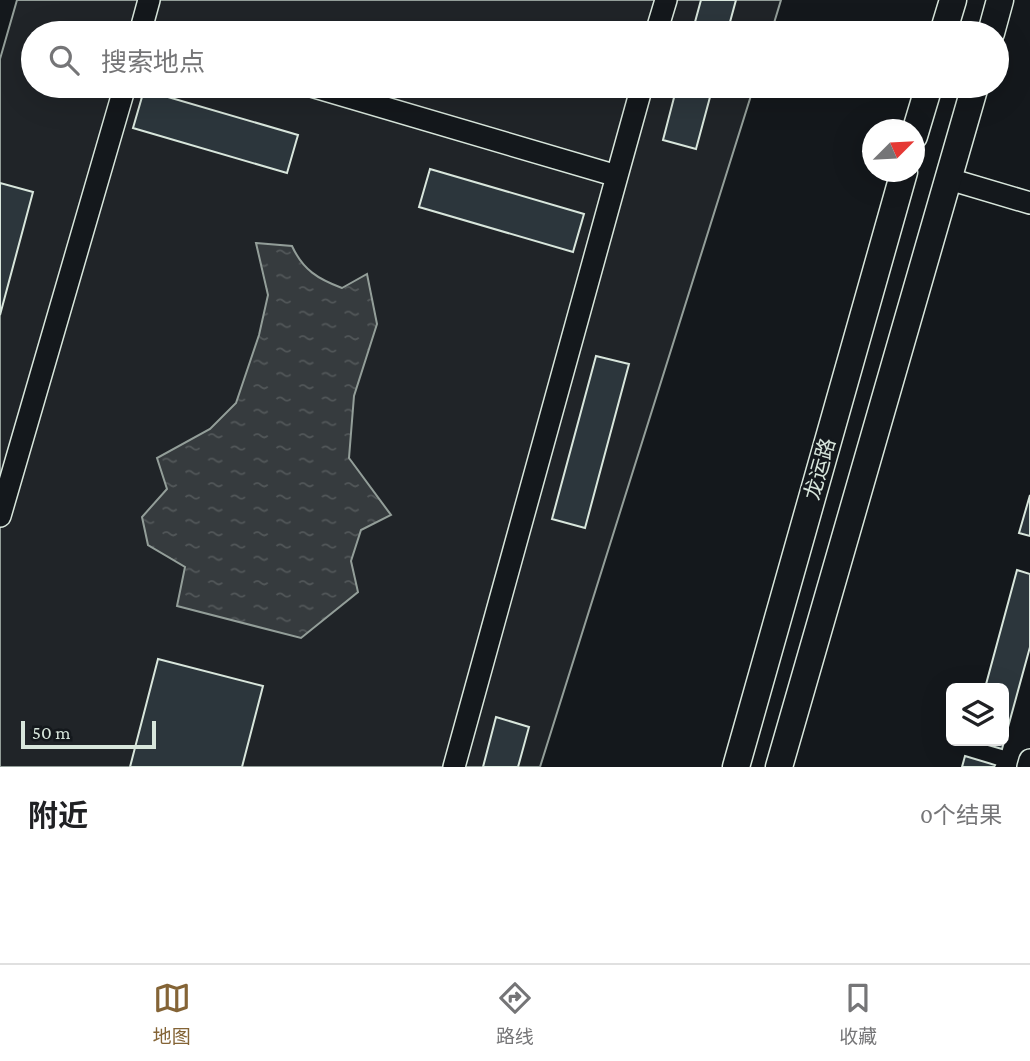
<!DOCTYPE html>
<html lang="zh">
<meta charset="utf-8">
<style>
:root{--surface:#fff;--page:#f6f6f6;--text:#202124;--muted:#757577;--line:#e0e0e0;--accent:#846436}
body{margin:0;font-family:"Crimson Pro","Noto Sans SC",serif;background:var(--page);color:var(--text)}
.controls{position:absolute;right:21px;bottom:21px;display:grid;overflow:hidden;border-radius:10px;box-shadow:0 7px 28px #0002}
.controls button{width:63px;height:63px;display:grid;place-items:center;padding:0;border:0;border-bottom:2px solid var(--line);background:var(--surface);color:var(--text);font:35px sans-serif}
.compass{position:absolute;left:862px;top:119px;width:63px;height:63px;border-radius:50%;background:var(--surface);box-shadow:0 7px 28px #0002;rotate:66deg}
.scale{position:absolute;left:21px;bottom:18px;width:135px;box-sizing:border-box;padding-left:7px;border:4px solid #d8e6dc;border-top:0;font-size:19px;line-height:24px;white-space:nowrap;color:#d8e6dc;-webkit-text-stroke:5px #14181c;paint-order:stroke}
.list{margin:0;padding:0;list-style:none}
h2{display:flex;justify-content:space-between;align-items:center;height:91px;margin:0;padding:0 28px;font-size:30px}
h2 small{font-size:23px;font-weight:400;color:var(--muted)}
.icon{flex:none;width:38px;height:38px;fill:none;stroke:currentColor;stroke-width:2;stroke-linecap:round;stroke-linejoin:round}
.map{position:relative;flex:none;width:1030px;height:767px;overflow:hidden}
.search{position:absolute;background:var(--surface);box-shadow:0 7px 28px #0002;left:21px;right:21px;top:21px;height:77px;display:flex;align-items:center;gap:18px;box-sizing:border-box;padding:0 24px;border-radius:38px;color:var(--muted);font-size:26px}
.sheet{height:196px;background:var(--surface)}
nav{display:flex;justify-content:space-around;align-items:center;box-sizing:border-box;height:98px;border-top:2px solid var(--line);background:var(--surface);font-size:19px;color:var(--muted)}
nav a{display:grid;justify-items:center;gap:4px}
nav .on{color:var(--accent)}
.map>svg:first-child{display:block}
</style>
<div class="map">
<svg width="1030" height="767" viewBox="0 0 1030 767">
<defs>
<pattern id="water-ripples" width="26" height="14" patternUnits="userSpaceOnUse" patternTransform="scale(1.75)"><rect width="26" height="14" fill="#363b3e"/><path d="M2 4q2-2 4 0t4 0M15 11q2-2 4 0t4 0" fill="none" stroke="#525759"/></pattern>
</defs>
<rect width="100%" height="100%" fill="#14181c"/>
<path fill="#202428" stroke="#939e99" stroke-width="2" d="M17,0H781L771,33H33V86H754L540,767H0V59Z"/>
<path fill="url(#water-ripples)" stroke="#939e99" stroke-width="2" d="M256,243L292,246C303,270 318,279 342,288L367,274L377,324L354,396L349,458L391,515L361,530L351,561L358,592L301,638L177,606L185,567L148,545L142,517L167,489L157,458L210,429L236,403L259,335L268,295Z"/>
<path fill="#2c363c" stroke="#d8e6dc" stroke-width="2" d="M701,0H736L727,33H692Z
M677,86H713L696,149L663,140Z
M144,90L298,135L287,173L133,128Z
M430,169L584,214L573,252L419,207Z
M0,183L33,192L0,315Z
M596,356L629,364L585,528L552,519Z
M1030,495V536L1019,533Z
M1017,570L1030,574V647L1002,749L974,741H1004V688H985Z
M158,659L263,686L242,767H130Z
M496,717L529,727L518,767H483Z
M965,756L995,765L994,767H962Z"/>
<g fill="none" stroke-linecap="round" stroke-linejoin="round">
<g stroke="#d8e6dc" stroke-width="24">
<path id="minor" d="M140,33L149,0
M656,33L666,0
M311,86L617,176L454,767
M617,176L642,86
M949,179L1030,203
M0,516L125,86
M1028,767L1030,760"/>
</g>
<g stroke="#d8e6dc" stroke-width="29">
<path id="major" d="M943,33L953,0
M991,33L1000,0
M914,136L929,86
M736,767L904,172
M779,767L975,86"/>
</g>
<use href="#minor" stroke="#14181c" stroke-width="21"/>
<use href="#major" stroke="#14181c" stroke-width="26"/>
</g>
<g text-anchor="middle" stroke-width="5" stroke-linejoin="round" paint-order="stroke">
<g font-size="21" fill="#d8e6dc" stroke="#14181c">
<text transform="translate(820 469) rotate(-74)" y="7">龙运路</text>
</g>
</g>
</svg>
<div class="controls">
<button><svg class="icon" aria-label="layers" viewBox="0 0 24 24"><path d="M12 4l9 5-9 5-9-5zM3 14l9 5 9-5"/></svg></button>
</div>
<svg class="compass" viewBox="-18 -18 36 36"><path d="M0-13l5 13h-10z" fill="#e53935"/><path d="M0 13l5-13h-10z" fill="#757577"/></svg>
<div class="scale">50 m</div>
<div class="search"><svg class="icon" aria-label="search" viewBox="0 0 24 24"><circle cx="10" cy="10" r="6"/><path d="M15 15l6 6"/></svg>搜索地点</div>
</div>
<section class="sheet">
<h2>附近<small>0个结果</small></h2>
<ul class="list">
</ul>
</section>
<nav>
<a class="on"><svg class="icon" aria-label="map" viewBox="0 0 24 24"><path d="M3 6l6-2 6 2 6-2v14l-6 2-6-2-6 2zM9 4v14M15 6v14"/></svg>地图</a>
<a><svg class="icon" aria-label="directions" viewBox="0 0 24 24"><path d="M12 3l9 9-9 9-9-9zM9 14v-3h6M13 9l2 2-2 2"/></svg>路线</a>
<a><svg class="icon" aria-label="saved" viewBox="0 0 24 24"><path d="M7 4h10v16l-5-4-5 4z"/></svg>收藏</a>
</nav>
